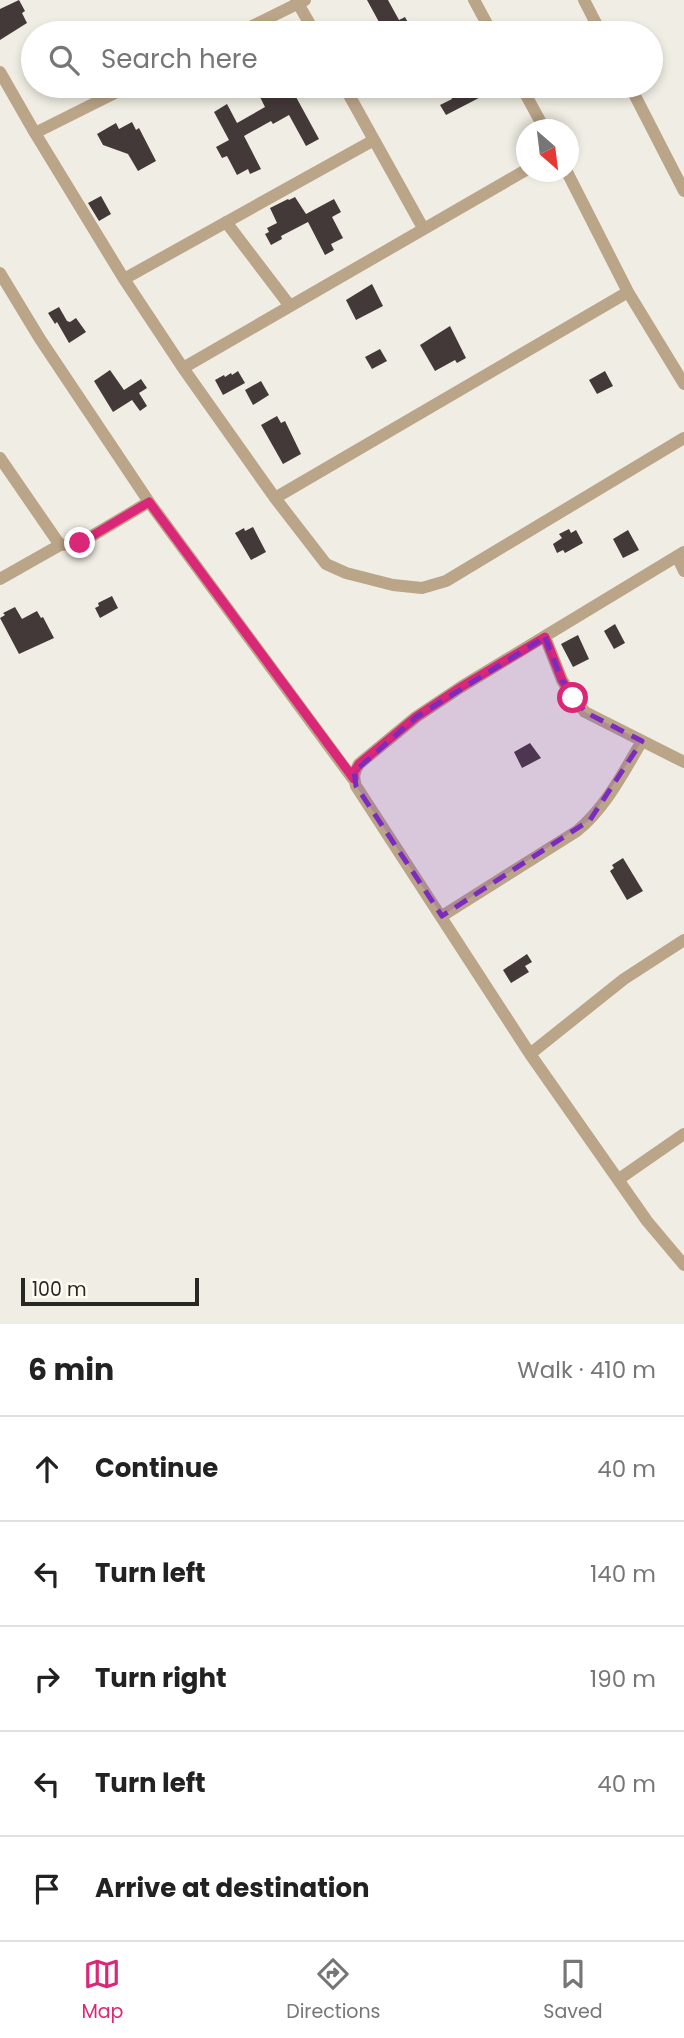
<!DOCTYPE html>
<meta charset="utf-8">
<style>
:root{--surface:#fff;--page:#f6f6f6;--text:#222;--muted:#767676;--line:#e0e0e0;--accent:#db2777}
body{margin:0;font-family:Poppins,sans-serif;background:var(--page);color:var(--text)}
.compass{position:absolute;left:516px;top:119px;width:63px;height:63px;border-radius:50%;background:var(--surface);box-shadow:0 4px 10px #0003;rotate:152deg}
.scale{position:absolute;left:21px;bottom:18px;width:178px;box-sizing:border-box;padding-left:7px;border:4px solid #272723;border-top:0;font-size:19px;line-height:24px;white-space:nowrap;color:#272723;-webkit-text-stroke:5px #fefbf1;paint-order:stroke}
.stop{position:absolute;width:21px;height:21px;margin:-16px;border:5px solid #db2777;border-radius:50%;background:#fff}
.stop.end{background:#db2777;border-color:#fff;box-shadow:0 2px 7px #0008}
.list{margin:0;padding:0;list-style:none}
h2{display:flex;justify-content:space-between;align-items:center;height:91px;margin:0;padding:0 28px;font-size:30px}
h2 small{font-size:23px;font-weight:400;color:var(--muted)}
.list li{display:grid;grid-template-columns:46px 1fr auto;gap:21px;align-items:center;box-sizing:border-box;height:105px;padding:0 28px;border-top:2px solid var(--line)}
.list b{display:block;font-size:26px;white-space:nowrap}
.list em{font-size:23px;font-style:normal;color:var(--muted)}
.icon{flex:none;width:38px;height:38px;fill:none;stroke:currentColor;stroke-width:2;stroke-linecap:round;stroke-linejoin:round}
.map{position:relative;flex:none;width:684px;height:1324px;overflow:hidden}
.search{position:absolute;background:var(--surface);box-shadow:0 4px 10px #0003;left:21px;right:21px;top:21px;height:77px;display:flex;align-items:center;gap:18px;box-sizing:border-box;padding:0 24px;border-radius:38px;color:var(--muted);font-size:26px}
.sheet{height:616px;background:var(--surface)}
nav{display:flex;justify-content:space-around;align-items:center;box-sizing:border-box;height:98px;border-top:2px solid var(--line);background:var(--surface);font-size:19px;color:var(--muted)}
nav a{display:grid;justify-items:center;gap:4px}
nav .on{color:var(--accent)}
.map>svg:first-child{display:block}
</style>
<div class="map">
<svg width="684" height="1324" viewBox="0 0 684 1324">
<rect width="100%" height="100%" fill="#f0eee4"/>
<path fill="#433938" d="M19,0L25,11L22,13L27,23L0,40V9Z
M367,0H388L399,20L405,17L412,30L406,33H385Z
M267,86H290L319,139L306,146L289,115L273,124L271,121L244,136L261,169L250,174L248,169L237,175L227,156L222,158L216,147L229,140L214,112L227,104L237,123L265,107L259,95L262,93L260,89Z
M446,86H502L446,115L440,105L452,99Z
M132,122L136,130L139,128L156,161L138,171L128,154L103,145L97,134L116,123L119,129Z
M101,196L111,214L99,221L88,203Z
M295,197L306,214L334,199L341,212L332,217L343,238L331,244L334,250L325,255L308,222L281,236L282,239L271,245L265,234L269,232L267,228L277,223L270,208L288,199L289,200Z
M372,284L383,306L356,320L346,300Z
M59,307L67,321L70,322L76,318L86,332L69,343L57,322L55,324L48,313Z
M450,326L466,358L457,363L455,360L435,371L420,345Z
M380,349L387,361L372,369L365,357Z
M110,370L124,390L141,379L147,388L139,393L147,406L140,411L132,400L113,412L94,381Z
M238,371L245,383L223,395L215,380L224,375L225,377L231,373L232,375Z
M605,371L613,386L597,394L589,380Z
M261,381L269,395L253,405L245,390Z
M277,416L281,423L285,421L301,454L283,464L261,425Z
M253,527L266,552L251,560L235,533L244,528L245,531Z
M569,529L571,533L576,530L583,543L565,553L563,550L557,553L553,544L562,538L559,534Z
M628,530L639,550L623,558L613,539Z
M112,596L118,608L100,618L95,608L99,606L98,603Z
M15,607L22,619L37,611L41,618L43,617L54,638L19,654L0,618L5,615L3,613Z
M615,624L625,643L614,649L604,631Z
M578,635L589,659L573,667L561,644Z
M530,743L541,758L522,768L514,752Z
M623,858L643,891L627,900L610,871L614,868L612,865Z
M527,954L532,962L525,966L529,972L511,983L503,970Z"/>
<g fill="none" stroke-linecap="round" stroke-linejoin="round">
<path stroke="#bba588" stroke-width="12" d="M296,0L315,33
M474,0L492,33
M584,0L601,33
M238,33L305,0
M0,72L35,133L129,86
M344,86L423,228
M521,86L545,130
M630,86L684,191
M35,133L124,279L183,368L275,498L326,564L346,573L393,585L422,588L446,581L684,438
M567,172L628,292L684,384
M226,222L290,306
M0,273L40,339L149,502L353,779
M124,279L374,140
M183,368L526,170
M0,458L60,545L80,543L149,502
M275,498L628,292
M684,552L461,687L416,717L359,764C354,772 353,777 356,786L530,1054L647,1221L684,1265
M677,556L684,571
M0,579L60,545
M545,637L562,680L573,698L585,712L684,762
M442,916L577,831C606,807 623,773 642,741
M530,1054L624,979L684,940
M619,1179L684,1134"/>
</g>
<g fill="none" stroke-linecap="round" stroke-linejoin="round">
<path stroke="#db2777" stroke-width="9" d="M80,543L149,502L354,779V772L359,764L416,717L461,687L545,637L562,680L573,698"/>
</g>
<path fill="#7b2cbf" fill-opacity="0.2" stroke="#7b2cbf" stroke-width="5" stroke-dasharray="14 9" stroke-linejoin="round" d="M545,637L562,680L585,712L642,741L590,820L442,916L356,786L354,772L416,717Z"/>
</svg>
<svg class="compass" viewBox="-18 -18 36 36"><path d="M0-13l5 13h-10z" fill="#e53935"/><path d="M0 13l5-13h-10z" fill="#767676"/></svg>
<div class="scale">100 m</div>
<div class="stop" style="left:573px;top:698px"></div>
<div class="stop end" style="left:80px;top:543px"></div>
<div class="search"><svg class="icon" aria-label="search" viewBox="0 0 24 24"><circle cx="10" cy="10" r="6"/><path d="M15 15l6 6"/></svg>Search here</div>
</div>
<section class="sheet">
<h2>6 min<small>Walk · 410 m</small></h2>
<ul class="list">
<li><svg class="icon" aria-label="ahead" viewBox="0 0 24 24"><path d="M12 20V5M6 11l6-6 6 6"/></svg><div><b>Continue</b></div><em>40 m</em></li>
<li><svg class="icon" aria-label="left" viewBox="0 0 24 24"><path d="M17 20v-9H6M10 6l-5 5 5 5"/></svg><div><b>Turn left</b></div><em>140 m</em></li>
<li><svg class="icon" aria-label="right" viewBox="0 0 24 24"><path d="M7 20v-9h11M14 6l5 5-5 5"/></svg><div><b>Turn right</b></div><em>190 m</em></li>
<li><svg class="icon" aria-label="left" viewBox="0 0 24 24"><path d="M17 20v-9H6M10 6l-5 5 5 5"/></svg><div><b>Turn left</b></div><em>40 m</em></li>
<li><svg class="icon" aria-label="arrive" viewBox="0 0 24 24"><path d="M6 21V4h12l-3 4 3 4H6"/></svg><div><b>Arrive at destination</b></div></li>
</ul>
</section>
<nav>
<a class="on"><svg class="icon" aria-label="map" viewBox="0 0 24 24"><path d="M3 6l6-2 6 2 6-2v14l-6 2-6-2-6 2zM9 4v14M15 6v14"/></svg>Map</a>
<a><svg class="icon" aria-label="directions" viewBox="0 0 24 24"><path d="M12 3l9 9-9 9-9-9zM9 14v-3h6M13 9l2 2-2 2"/></svg>Directions</a>
<a><svg class="icon" aria-label="saved" viewBox="0 0 24 24"><path d="M7 4h10v16l-5-4-5 4z"/></svg>Saved</a>
</nav>
